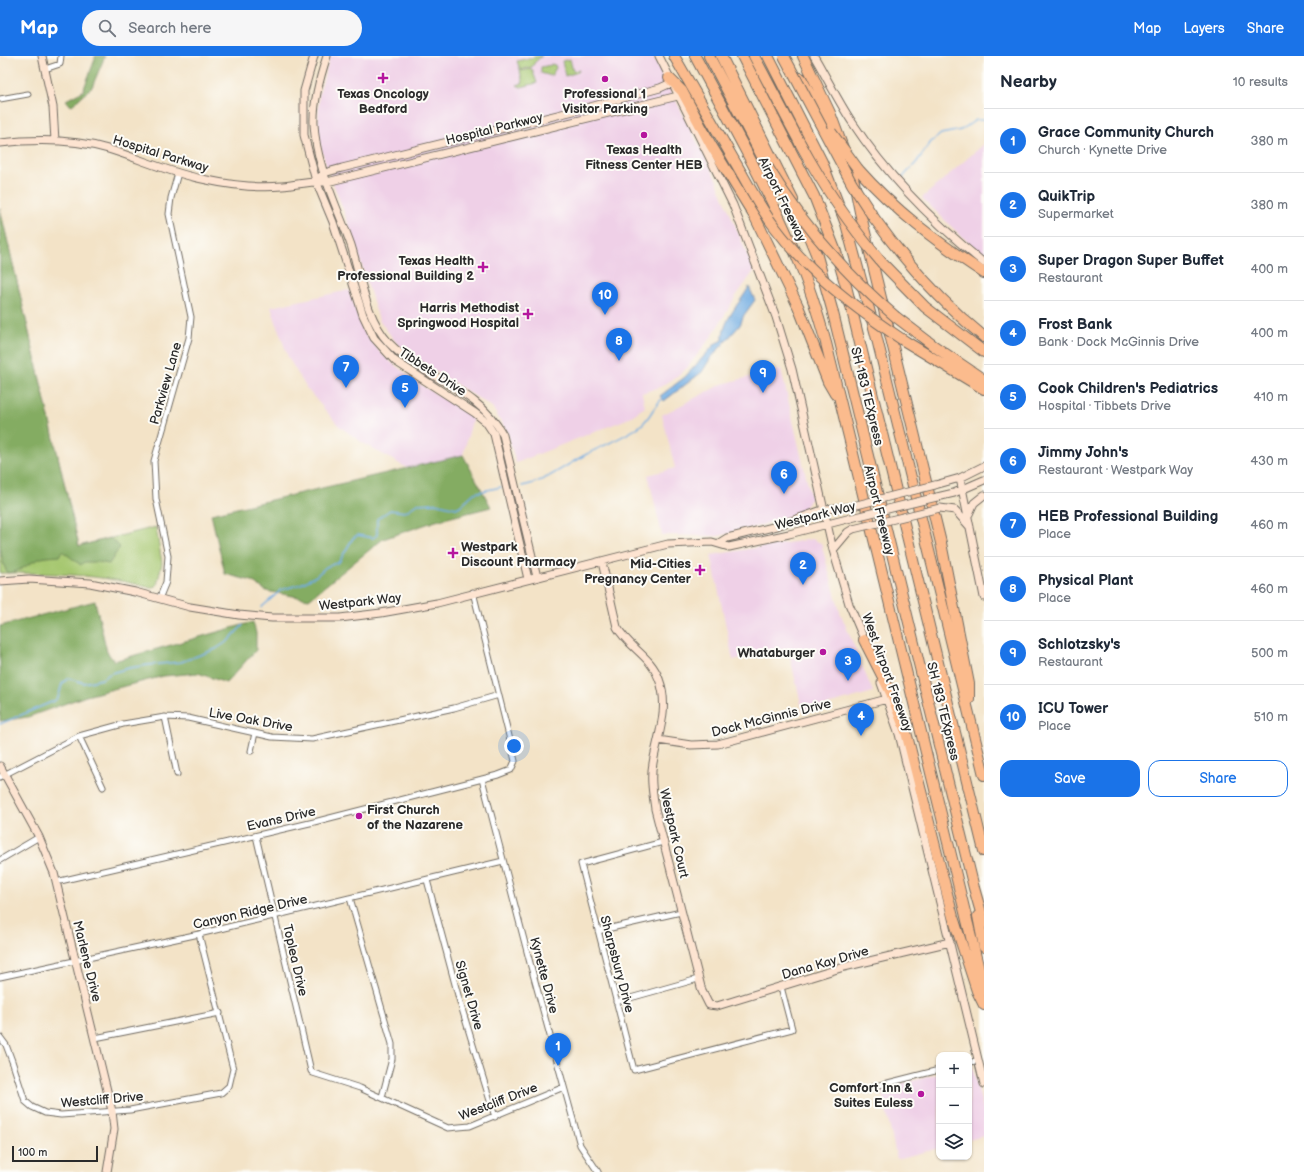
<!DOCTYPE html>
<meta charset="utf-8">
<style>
:root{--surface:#fff;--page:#f6f6f7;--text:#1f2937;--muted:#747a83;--line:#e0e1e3;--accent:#1a73e8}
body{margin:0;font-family:"Balsamiq Sans",sans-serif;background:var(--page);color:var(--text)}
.controls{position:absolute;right:12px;bottom:12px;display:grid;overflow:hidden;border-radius:8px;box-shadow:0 1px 3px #0004}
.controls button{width:36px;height:36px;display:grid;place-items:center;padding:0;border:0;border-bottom:1px solid var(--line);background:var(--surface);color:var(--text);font:20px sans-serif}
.scale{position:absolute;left:12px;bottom:10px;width:86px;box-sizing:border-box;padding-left:4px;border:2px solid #2b2b2b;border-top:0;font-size:11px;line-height:14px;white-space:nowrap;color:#2b2b2b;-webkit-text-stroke:3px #fdfcf7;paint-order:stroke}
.you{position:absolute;left:514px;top:690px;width:14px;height:14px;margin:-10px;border:3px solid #fff;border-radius:50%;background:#1a73e8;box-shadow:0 0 0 6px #1a73e833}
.badge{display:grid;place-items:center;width:26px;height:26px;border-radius:50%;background:var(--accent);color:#fff;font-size:13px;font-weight:700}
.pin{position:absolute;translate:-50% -33px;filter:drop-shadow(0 1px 2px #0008)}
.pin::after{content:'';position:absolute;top:21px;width:14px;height:12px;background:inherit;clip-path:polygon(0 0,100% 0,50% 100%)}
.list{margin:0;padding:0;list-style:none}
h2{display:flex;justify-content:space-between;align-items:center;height:52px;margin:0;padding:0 16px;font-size:17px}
h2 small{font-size:13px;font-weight:400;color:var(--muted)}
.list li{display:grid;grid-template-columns:26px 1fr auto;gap:12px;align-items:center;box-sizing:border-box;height:64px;padding:0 16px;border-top:1px solid var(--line)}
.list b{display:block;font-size:15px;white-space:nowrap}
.list p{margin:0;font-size:13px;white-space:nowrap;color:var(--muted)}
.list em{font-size:13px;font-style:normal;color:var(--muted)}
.actions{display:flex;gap:8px;padding:12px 16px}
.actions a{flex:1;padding:9px 0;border:1px solid var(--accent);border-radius:12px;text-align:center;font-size:14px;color:var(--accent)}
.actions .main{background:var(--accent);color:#fff}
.icon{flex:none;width:22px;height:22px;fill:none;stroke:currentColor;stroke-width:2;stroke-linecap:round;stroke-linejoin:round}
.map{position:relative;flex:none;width:984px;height:1116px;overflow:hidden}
header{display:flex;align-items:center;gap:24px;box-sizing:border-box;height:56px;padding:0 20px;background:var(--accent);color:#fff}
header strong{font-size:19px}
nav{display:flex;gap:22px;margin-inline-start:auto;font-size:14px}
.search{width:280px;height:36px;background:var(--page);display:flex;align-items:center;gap:10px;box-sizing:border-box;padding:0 14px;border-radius:22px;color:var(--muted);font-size:15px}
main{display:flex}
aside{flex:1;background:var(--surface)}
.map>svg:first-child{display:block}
</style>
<header>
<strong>Map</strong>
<div class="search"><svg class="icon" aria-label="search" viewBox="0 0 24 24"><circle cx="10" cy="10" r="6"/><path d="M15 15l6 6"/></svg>Search here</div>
<nav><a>Map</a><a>Layers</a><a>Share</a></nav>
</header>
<main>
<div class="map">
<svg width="984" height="1116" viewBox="0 0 984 1116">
<rect width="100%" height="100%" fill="#fdfcf7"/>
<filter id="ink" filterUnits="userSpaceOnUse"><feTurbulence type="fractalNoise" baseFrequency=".025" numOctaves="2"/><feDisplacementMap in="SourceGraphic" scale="8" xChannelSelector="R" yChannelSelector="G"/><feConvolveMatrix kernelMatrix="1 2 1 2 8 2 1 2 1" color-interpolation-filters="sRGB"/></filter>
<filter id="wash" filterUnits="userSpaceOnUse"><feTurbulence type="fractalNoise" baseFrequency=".012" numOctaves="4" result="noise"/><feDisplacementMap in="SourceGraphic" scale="16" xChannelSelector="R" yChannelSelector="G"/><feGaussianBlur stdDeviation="0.9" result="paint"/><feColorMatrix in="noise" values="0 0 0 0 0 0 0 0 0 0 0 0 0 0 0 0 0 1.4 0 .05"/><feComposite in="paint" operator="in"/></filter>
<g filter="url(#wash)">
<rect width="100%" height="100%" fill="#f3e3c7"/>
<path fill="#efd0e7" d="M330,0H653L716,123L754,215L736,240L712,280L687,312L675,322L660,331L642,337L645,351L627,363L516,407L507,376L492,351L401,293L379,264L348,166L326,109L321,92L318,73L319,39Z
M984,88V199L960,179L922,142Z
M349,234L362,273L379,295L392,307L426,332L473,361L463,399L407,412L363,387L339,370L307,333L288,301L271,251Z
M781,313L811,442L808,448L799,457L752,472L718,480L662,479L648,419L675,412L662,359L722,328Z
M812,483L821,487L840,556L873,636L803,656L788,592L733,604L711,499Z
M972,1010L984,1056V1080L969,1084V1011Z
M939,1018V1092L897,1103L881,1033Z"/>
<path fill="#a6c770" stroke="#68794e" d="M539,0H542L535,6L532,11L520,14L517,5Z
M570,3L573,15L579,14L578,16L565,20L562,5Z
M551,8L555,9L556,12L551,20L541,17V11L551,9Z
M532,13L537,27L521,31L517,29L523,27L520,15Z
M0,153L79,490L156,471L162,507L157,529L151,532C101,518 52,517 0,517Z"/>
<path fill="#84ac62" stroke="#586c46" d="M95,0H105L92,31L71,50L66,44L83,35L95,3Z
M0,153L79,490L110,482L120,491L109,508L98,506H84L81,509L62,495L59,500C52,501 46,500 39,503C28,507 20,517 7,517L3,507L0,491Z
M463,399L491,451L436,465L383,483L309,543L266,535L252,525L225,518L211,458Z
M95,545L107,596L114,605L253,566L256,577V594L226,627L198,617L164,620L86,640L28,661L0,665V570Z"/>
<path fill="#71ace2" stroke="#4e6c86" d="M749,231L755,244L744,259L740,269L710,303L702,316L664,345L660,340L685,321L716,287L723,284C722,265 739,248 749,231Z"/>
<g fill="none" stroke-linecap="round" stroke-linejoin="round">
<path stroke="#71ace2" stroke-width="1.5" d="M902,122L916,107L931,86L941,78L961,74L976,64H984
M522,430C546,426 564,410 585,399C604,389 623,382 640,370C650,363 653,350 663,342
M262,551L281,534L301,528L316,520L326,511L339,506L353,482L358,479L373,482L377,479V463L390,454L405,456L417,448L435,447L456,452L460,450L474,437L501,431
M0,668L54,645L58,642L62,628L68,622L84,627L102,623L111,617L129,612L148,609L181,606L216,593L228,585L243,569"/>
</g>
</g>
<g filter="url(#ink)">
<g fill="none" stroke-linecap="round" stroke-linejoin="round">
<g stroke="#716b62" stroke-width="7">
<path id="street" d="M45,13L60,8L61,0
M0,43L28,38
M159,543L166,526L168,500L156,443L154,405L189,282L191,261L169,158L171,142L178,117
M165,661L177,718
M79,680L103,731
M251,695L255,677
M0,721L79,680L123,668L165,661L188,662L272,681L312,683L454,652L499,639
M482,723L530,907L580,1089L598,1116
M256,780L311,1015L313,1017L360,1032L448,1072L470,1070L564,1031
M663,786L581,808L634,1014L792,973L781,931
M0,804L39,781
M427,824L459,943L495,1061
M56,826L314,766L498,719L511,714L515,705L508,676L473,536
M350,842L392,988V1003L382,1041
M598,875L681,856
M0,921L199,878L503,805
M616,946L698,923
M0,981L6,989L12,1005L25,1045L32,1051L45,1057L61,1059L130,1054L221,1037L229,1030L233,1013L199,878
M95,982L220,957
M969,1007L978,1004
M872,1031L939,1014"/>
</g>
<g stroke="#716b62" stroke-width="9">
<path id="secondary" d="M42,0L53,51L55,85
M314,0L304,35V79L316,125L333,166L363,259L374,282L395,305L475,357L486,366L494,378L528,523
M327,0C320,21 313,45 314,68C316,110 337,150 351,189C361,221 365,261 389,287C424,323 478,332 503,379L537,521
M659,0L733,149L776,261L792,313L833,494L849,548L866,588
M814,0C827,22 838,45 852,66C888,121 933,166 984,207
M0,87C36,83 73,83 108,93C141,103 172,118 207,124C230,129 258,132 282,130C298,129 312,124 327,126L678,40
M321,120L324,117L342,112L590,51L660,32L671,27
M960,422L984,541
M935,429L960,422L984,410
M937,441L954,437L984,424
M940,452L955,454L970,471
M969,458L974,447L984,439
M719,487L727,482L777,470L825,453L849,451
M833,494L848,476L853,473
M602,506L617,571C628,591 651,600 659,623C670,651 658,679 653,707C650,723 653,738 655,753L702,935L709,949L717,950L844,911L950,886
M0,525L29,523L90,527L135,536L190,551L239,559L272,562H340L381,557L437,547L668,488L712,486L729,491L789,478L851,462
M881,627L899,678L984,1028
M658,684L691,689L718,688L887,643
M0,710L39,781L54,817L112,1055L114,1073L107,1116"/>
</g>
<g stroke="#716b62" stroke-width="12">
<path id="highway" d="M674,0L742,118
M695,0C730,66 768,132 797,201C809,229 818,258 826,287L984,934
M709,0L767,110
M721,0L793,144
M742,0L814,140L836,196L846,230L984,795
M754,0L800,87
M768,0L822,106L846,168L876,279L984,719
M803,0L830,57L852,116L860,156L941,487L969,628V643
M669,22L682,35L711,89L755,161L798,250L828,326L835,338
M801,22L831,76
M858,113C895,155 937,186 984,217
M874,162C906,207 941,246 984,281
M803,166L817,200L832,253L974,832L984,867
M883,208L925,251L984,296
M896,261L934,290L984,324
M903,284L984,333
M864,584L891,637L906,676L953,861L977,935L984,949
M978,860L984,891"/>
</g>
<use href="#street" stroke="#fff" stroke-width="5"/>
<use href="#secondary" stroke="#fde4d1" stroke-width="7"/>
<use href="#highway" stroke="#fbbb8d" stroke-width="10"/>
<g stroke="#716b62" stroke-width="9" stroke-linecap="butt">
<path id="secondary-bridge" d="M849,451L935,429
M851,462L937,441
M853,473L940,452"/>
</g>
<g stroke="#716b62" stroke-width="12" stroke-linecap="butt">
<path id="highway-bridge" d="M784,0L852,128L874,162
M831,76L858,113
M800,87C824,131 850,170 883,208
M767,110C802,168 845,218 896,261
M742,118C752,136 762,154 774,170C809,217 855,252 903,284"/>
</g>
<use href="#secondary-bridge" stroke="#fde4d1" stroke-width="7"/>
<use href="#highway-bridge" stroke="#fbbb8d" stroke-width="10"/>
</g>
</g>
<g fill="#b5179e" stroke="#fdfcf7" stroke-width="1.5">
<path d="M381 16h4v4h4v4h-4v4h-4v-4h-4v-4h4z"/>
<circle cx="605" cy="23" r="4"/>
<circle cx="644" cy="79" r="4"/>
<path d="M481 205h4v4h4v4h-4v4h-4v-4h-4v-4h4z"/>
<path d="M526 252h4v4h4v4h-4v4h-4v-4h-4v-4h4z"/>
<path d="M451 491h4v4h4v4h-4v4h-4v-4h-4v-4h4z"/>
<path d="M698 508h4v4h4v4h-4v4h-4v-4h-4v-4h4z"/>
<circle cx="823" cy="596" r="4"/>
<circle cx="359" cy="760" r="4"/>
<circle cx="921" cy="1038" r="4"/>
</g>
<g text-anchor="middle" stroke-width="4" stroke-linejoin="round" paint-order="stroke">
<g font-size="13" font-weight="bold" fill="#2b2b2b" stroke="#fdfcf7" text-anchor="end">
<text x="383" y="42" text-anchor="middle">Texas Oncology<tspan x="383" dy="15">Bedford</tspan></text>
<text x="605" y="42" text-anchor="middle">Professional 1<tspan x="605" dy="15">Visitor Parking</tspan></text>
<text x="644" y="98" text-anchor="middle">Texas Health<tspan x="644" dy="15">Fitness Center HEB</tspan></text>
<text x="474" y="209">Texas Health<tspan x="474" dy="15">Professional Building 2</tspan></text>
<text x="519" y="256">Harris Methodist<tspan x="519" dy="15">Springwood Hospital</tspan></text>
<text x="461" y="495" text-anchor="start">Westpark<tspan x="461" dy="15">Discount Pharmacy</tspan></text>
<text x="691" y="512">Mid-Cities<tspan x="691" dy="15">Pregnancy Center</tspan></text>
<text x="815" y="601">Whataburger</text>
<text x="367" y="758" text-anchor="start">First Church<tspan x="367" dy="15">of the Nazarene</tspan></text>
<text x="913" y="1036">Comfort Inn &amp;<tspan x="913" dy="15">Suites Euless</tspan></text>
</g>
<g font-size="13" fill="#2b2b2b" stroke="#fdfcf7">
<text transform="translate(494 72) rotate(-14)" y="5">Hospital Parkway</text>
<text transform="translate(161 97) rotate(17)" y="5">Hospital Parkway</text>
<text transform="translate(783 143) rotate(64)" y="5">Airport Freeway</text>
<text transform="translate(433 315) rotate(33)" y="5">Tibbets Drive</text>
<text transform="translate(165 327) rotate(-74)" y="5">Parkview Lane</text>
<text transform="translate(868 340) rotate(76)" y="5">SH 183 TEXpress</text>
<text transform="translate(880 454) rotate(76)" y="5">Airport Freeway</text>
<text transform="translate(815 459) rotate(-14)" y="5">Westpark Way</text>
<text transform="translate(360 545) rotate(-6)" y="5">Westpark Way</text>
<text transform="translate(888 616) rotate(70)" y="5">West Airport Freeway</text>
<text transform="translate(944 655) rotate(76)" y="5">SH 183 TEXpress</text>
<text transform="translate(771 661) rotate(-14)" y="5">Dock McGinnis Drive</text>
<text transform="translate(251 663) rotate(10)" y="5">Live Oak Drive</text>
<text transform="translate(281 762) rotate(-13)" y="5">Evans Drive</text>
<text transform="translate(675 777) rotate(77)" y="5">Westpark Court</text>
<text transform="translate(250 855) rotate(-13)" y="5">Canyon Ridge Drive</text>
<text transform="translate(296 904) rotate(77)" y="5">Toplea Drive</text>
<text transform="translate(88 905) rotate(76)" y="5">Marlene Drive</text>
<text transform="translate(825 906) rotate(-16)" y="5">Dana Kay Drive</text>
<text transform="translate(618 908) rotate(75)" y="5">Sharpsbury Drive</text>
<text transform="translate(545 919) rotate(75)" y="5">Kynette Drive</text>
<text transform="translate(470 939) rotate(74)" y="5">Signet Drive</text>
<text transform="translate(102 1043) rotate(-5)" y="5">Westcliff Drive</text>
<text transform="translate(498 1045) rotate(-21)" y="5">Westcliff Drive</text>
</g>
</g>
</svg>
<div class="controls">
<button>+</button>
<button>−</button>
<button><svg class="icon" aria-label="layers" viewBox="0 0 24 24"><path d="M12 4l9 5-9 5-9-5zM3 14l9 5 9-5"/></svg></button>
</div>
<div class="scale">100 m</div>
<div class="you"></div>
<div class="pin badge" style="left:558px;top:1010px">1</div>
<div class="pin badge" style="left:803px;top:529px">2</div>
<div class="pin badge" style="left:848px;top:625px">3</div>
<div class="pin badge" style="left:861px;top:680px">4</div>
<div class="pin badge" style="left:405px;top:352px">5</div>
<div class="pin badge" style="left:784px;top:438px">6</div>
<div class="pin badge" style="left:346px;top:332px">7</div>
<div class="pin badge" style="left:619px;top:305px">8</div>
<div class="pin badge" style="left:763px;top:337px">9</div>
<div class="pin badge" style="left:605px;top:259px">10</div>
</div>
<aside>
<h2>Nearby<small>10 results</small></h2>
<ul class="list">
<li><span class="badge">1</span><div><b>Grace Community Church</b><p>Church · Kynette Drive</p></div><em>380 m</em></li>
<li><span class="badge">2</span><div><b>QuikTrip</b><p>Supermarket</p></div><em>380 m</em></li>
<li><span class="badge">3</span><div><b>Super Dragon Super Buffet</b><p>Restaurant</p></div><em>400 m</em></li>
<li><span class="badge">4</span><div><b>Frost Bank</b><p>Bank · Dock McGinnis Drive</p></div><em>400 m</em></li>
<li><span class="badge">5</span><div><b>Cook Children's Pediatrics</b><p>Hospital · Tibbets Drive</p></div><em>410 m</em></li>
<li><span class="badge">6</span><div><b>Jimmy John's</b><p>Restaurant · Westpark Way</p></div><em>430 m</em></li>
<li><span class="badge">7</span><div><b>HEB Professional Building</b><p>Place</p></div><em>460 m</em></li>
<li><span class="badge">8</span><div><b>Physical Plant</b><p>Place</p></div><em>460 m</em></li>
<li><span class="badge">9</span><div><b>Schlotzsky's</b><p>Restaurant</p></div><em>500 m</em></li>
<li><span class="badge">10</span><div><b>ICU Tower</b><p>Place</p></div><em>510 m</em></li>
</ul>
<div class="actions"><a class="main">Save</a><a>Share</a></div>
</aside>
</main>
